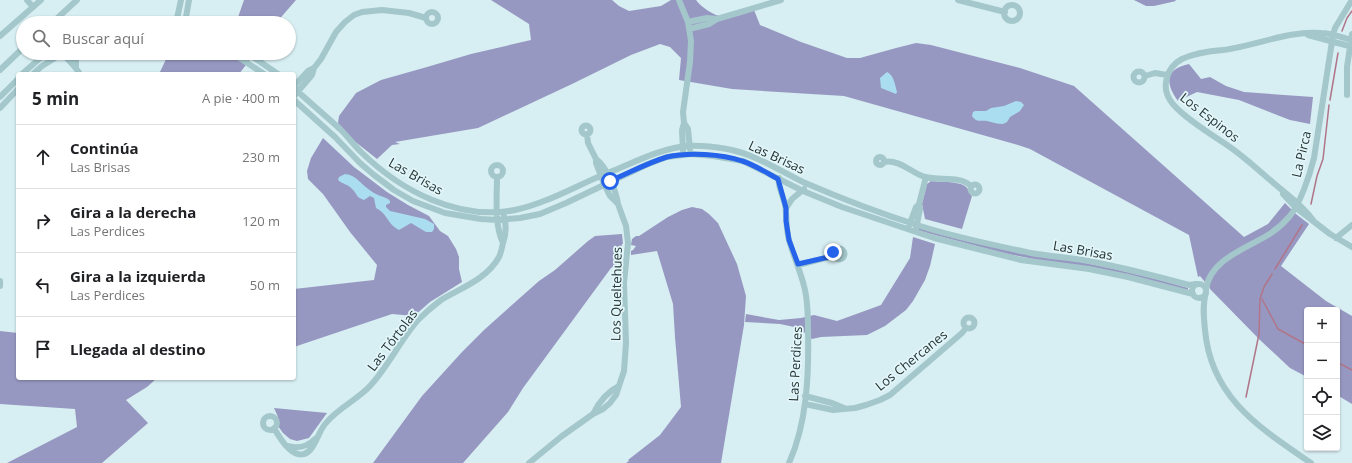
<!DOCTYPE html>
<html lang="es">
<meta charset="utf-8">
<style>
:root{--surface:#fff;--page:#f2f2f2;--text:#202124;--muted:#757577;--line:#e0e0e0}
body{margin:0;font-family:"Open Sans",sans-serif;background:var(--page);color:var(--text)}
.controls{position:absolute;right:12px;bottom:12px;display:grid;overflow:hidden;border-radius:4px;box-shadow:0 1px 3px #0004}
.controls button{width:36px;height:36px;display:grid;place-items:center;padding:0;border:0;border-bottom:1px solid var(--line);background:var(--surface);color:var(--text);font:20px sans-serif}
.stop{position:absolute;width:12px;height:12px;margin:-9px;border:3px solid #2563eb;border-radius:50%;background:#fff}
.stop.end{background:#2563eb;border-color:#fff;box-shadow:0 1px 4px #0008}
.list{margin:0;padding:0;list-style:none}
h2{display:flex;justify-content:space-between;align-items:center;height:52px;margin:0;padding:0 16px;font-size:17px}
h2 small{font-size:13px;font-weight:400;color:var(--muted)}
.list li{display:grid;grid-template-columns:26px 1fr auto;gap:12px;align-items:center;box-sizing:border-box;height:64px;padding:0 16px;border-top:1px solid var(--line)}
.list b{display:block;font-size:15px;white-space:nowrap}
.list p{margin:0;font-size:13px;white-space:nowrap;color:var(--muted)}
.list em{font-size:13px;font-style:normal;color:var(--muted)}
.icon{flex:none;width:22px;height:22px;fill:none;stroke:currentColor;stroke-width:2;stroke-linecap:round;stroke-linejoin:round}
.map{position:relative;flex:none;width:1352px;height:463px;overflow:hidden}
.search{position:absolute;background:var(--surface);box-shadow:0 1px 3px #0004;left:16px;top:16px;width:280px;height:44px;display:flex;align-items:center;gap:10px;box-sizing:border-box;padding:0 14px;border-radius:22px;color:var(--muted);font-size:15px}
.panel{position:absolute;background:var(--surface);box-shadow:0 1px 3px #0004;left:16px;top:72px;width:280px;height:308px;border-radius:4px}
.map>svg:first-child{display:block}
</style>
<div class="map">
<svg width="1352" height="463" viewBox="0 0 1352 463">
<rect width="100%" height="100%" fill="#d7eef2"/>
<path fill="#9798c1" d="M244,0H296L276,23H236Z
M491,0H612L619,6L629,11L661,6L671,0H696C702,8 713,15 723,17C730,19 747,13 754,10L760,25L801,42L847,58H860L896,48L916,43L931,45L1020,68L1074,86L1244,237L1268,224L1285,203L1296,214L1309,224L1281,266L1326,301L1352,316V404L1337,395V310H1307V377L1290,368L1260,340L1210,289V288L1200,276L1198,277L1189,235L1067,169L1030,149L1018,145L844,96L732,89L679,80L681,58L670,47L660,44L631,55L572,84L478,128L395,142L400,144L392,145L377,159L353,140L338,123L339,116L356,93L381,80L427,67L471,54L531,40L529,24Z
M1134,0H1175L1176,1L1154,6H1146Z
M169,53H255L239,74H159Z
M1189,64L1201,79L1210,77L1226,86L1244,92L1313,97L1310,124L1290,120L1239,100L1197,92L1178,101C1165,83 1165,69 1189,64Z
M323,138L354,167L387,192L408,205L429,216L440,231L448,236L456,249L459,257V269L462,282L430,302L414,316L392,314L294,347V289L374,280L377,265L350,232L323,194L308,179L307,171L311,158Z
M931,181C940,182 962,181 967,188C969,190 969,193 972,196L962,229L925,219L922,204L927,184Z
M692,207L702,209L709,214L718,223L737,264L746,296L744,325L721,463H626L629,461L628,460L660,435L681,407L675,337L673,304L657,251L631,255V251L633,250L636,246L631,245L632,239L636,236H639L668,217L682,210Z
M919,228L1114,269L1156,279L1188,288V290L1003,253L920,231L918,229Z
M622,234L623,244H622L618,264L611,268L523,388L508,412L463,463H373L422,396L462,352L484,330L539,281L555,270L588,241L595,236Z
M913,237L935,244L930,266L925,280L913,301L906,310L885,326L867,335L821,337L812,339L799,328L780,324L745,322L746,314L779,320L801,318L814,315L837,321L881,305L910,258Z
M0,331L18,333V378H157L147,387L126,400L148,423L102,463H7L77,427L75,409L0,404Z
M274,408L327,413L309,438L297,441L290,439L283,433L278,426V417Z"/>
<path fill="#abddf0" d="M887,72C894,75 895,85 897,92L896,94L881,88L880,78Z
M1016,101L1021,102L1024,105L1020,111L1010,117L1007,122L1003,124C997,124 992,122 987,121C980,120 977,123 972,116L973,112L975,111H986L991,108L1004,106Z
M345,174C357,175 361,185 371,191C376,195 382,196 388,199L390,201V203L386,205V207L390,211L425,219L434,224V229L432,232H426L411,223L399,230C388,225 387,213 376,208L374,198L370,196L364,200C355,197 358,194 352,189C348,184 342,184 338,180L339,177Z"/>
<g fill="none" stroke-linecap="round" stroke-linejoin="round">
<path stroke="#b07589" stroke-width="1.5" d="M1342,31L1347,18L1352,11
M1330,100L1338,53
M1311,204L1317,176L1323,159L1329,105
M1275,269L1302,225
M1262,299L1278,329L1307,345
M1337,362L1352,370
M1246,397L1259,334L1260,299L1264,287L1272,274"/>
<path stroke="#a3c7ca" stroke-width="6" d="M27,0L33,7
M679,0L688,22L691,41L690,62L683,112L684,123L682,130L683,150
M958,0L1005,12
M1004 13a8 8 0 1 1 16 0a8 8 0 1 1-16 0Z
M426 18a6 6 0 1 1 12 0a6 6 0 1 1-12 0Z
M688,22L707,18L717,19
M52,23L77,0
M176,23L181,0
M185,23L189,0
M689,29L709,24L717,19L781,0
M1308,35L1349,46
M0,36L41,0
M62,53C68,60 75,66 80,74
M73,53L76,61V68
M232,53L264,74
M247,53L278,74
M0,70L23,48
M1133.5 77a5.5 5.5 0 1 1 11 0a5.5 5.5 0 1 1-11 0Z
M22,74L46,53
M33,74L42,66L63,53
M1145,76L1155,73L1167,75
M294,86L308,71L314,68
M294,88C309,102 326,116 341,130C348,137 354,145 361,152C401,191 458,221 515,210C548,203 579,184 610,172C635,162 661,148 688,146C701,145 715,147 727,149C755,154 778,170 803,182C840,198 879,213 917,225C954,237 993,245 1031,253C1054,257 1076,258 1099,263C1129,269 1159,277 1189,285L1196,284
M1347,95V67L1352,34
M294,96L312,75L314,68L321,59L336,32L345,22L354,15L362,12L382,10L409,13L426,18
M0,97L18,79
M294,100L335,137L360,163L374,175L394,190L413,201L445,213L481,219L498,220L520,218L540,214L566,203L648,164L667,157L691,154L713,156L743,161L803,191L842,207L934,238L1021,260L1089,269L1128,277L1193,294
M0,108L18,89
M684,123L688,129L690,149
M581.5 130a4.5 4.5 0 1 1 9 0a4.5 4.5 0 1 1-9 0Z
M876 161a4 4 0 1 1 8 0a4 4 0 1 1-8 0Z
M596,159C607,167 616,191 618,204
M884,162C900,159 911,173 925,177C940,181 959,175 971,186
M491 171a6 6 0 1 1 12 0a6 6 0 1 1-12 0Z
M497,177C497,198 494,224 503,243
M779,178C777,185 782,193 784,201C788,213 785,227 789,240C793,255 800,270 804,286C808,300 808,317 808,331C809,375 807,423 789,463
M970.5 189a4.5 4.5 0 1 1 9 0a4.5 4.5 0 1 1-9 0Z
M1283,194L1295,207L1330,234L1352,247
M786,208L792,199L804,189
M1313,220C1302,205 1290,197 1276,185C1259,171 1245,157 1227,145C1212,135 1178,114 1170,100C1161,86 1167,67 1182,59C1195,53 1210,51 1223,50C1255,46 1290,30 1321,33C1331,33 1341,37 1351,40
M909,226L916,207L919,204
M916,229L920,209L919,204L926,177
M1336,238L1352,225
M833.5 254a5.5 5.5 0 1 1 11 0a5.5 5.5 0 1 1-11 0Z
M798,265L833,256
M0,281V286
M1192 291a7 7 0 1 1 14 0a7 7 0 1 1-14 0Z
M1206,290C1209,260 1247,248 1268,235C1276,230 1283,224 1289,217C1300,205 1310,174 1314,158L1333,35L1335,28L1352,0
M1206,293C1202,305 1204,318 1205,330C1211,398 1260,428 1311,463
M963.5 323a5.5 5.5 0 1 1 11 0a5.5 5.5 0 1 1-11 0Z
M805,396L832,403L844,408
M805,404L833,410L855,408L866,405L880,400L890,395L962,333L966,328
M593,414C599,402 607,392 619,386
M263 423a7 7 0 1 1 14 0a7 7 0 1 1-14 0Z
M274,428C279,437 291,458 304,454C315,451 318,431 326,423C338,408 357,400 370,386C389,366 400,340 418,320C425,313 433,306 441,300C461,288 487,279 499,257C501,253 502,248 503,243C506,234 507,226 504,216
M287,446C298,449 307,447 315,439
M529,463L562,436L593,414L603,409L610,403L616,395L624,371L626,343L624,283L628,243L626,226L618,204L610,196L604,184L596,163V159L588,143L587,134"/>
</g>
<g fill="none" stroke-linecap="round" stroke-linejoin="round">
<path stroke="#2563eb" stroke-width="5" d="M610,181C629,173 647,163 667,157C688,152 722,154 742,161C755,165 767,173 778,179L786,208V221L789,240L798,264L833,256V252"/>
</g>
<g text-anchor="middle" stroke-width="3.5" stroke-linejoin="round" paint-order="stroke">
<g font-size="13" fill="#253433" stroke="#e3f6fa">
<text transform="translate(1210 117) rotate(38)" y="5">Los Espinos</text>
<text transform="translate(1301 154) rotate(-77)" y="5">La Pirca</text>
<text transform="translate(777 157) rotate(25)" y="5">Las Brisas</text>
<text transform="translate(416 176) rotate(30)" y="5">Las Brisas</text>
<text transform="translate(1083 250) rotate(10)" y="5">Las Brisas</text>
<text transform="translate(616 294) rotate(-89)" y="5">Los Queltehues</text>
<text transform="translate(392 340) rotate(-53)" y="5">Las Tórtolas</text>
<text transform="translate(911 360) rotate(-39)" y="5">Los Chercanes</text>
<text transform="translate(795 364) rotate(-87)" y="5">Las Perdices</text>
</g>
</g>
</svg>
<div class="controls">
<button>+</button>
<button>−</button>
<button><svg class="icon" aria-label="locate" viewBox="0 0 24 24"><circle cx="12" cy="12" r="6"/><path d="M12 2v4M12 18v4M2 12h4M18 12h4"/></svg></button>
<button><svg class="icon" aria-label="layers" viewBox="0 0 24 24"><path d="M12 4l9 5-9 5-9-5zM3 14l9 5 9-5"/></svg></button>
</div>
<div class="stop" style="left:610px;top:181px"></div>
<div class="stop end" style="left:833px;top:252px"></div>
<div class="search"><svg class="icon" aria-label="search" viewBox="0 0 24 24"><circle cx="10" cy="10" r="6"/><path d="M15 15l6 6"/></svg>Buscar aquí</div>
<section class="panel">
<h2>5 min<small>A pie · 400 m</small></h2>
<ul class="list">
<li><svg class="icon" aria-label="ahead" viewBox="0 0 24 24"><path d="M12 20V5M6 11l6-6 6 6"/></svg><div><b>Continúa</b><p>Las Brisas</p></div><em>230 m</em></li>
<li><svg class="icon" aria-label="right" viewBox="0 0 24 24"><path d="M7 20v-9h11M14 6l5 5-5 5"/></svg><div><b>Gira a la derecha</b><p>Las Perdices</p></div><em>120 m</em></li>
<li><svg class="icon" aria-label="left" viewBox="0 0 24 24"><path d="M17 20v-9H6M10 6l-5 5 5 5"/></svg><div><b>Gira a la izquierda</b><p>Las Perdices</p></div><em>50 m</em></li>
<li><svg class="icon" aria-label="arrive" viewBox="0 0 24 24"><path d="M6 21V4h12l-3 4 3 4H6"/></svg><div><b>Llegada al destino</b></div></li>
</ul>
</section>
</div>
